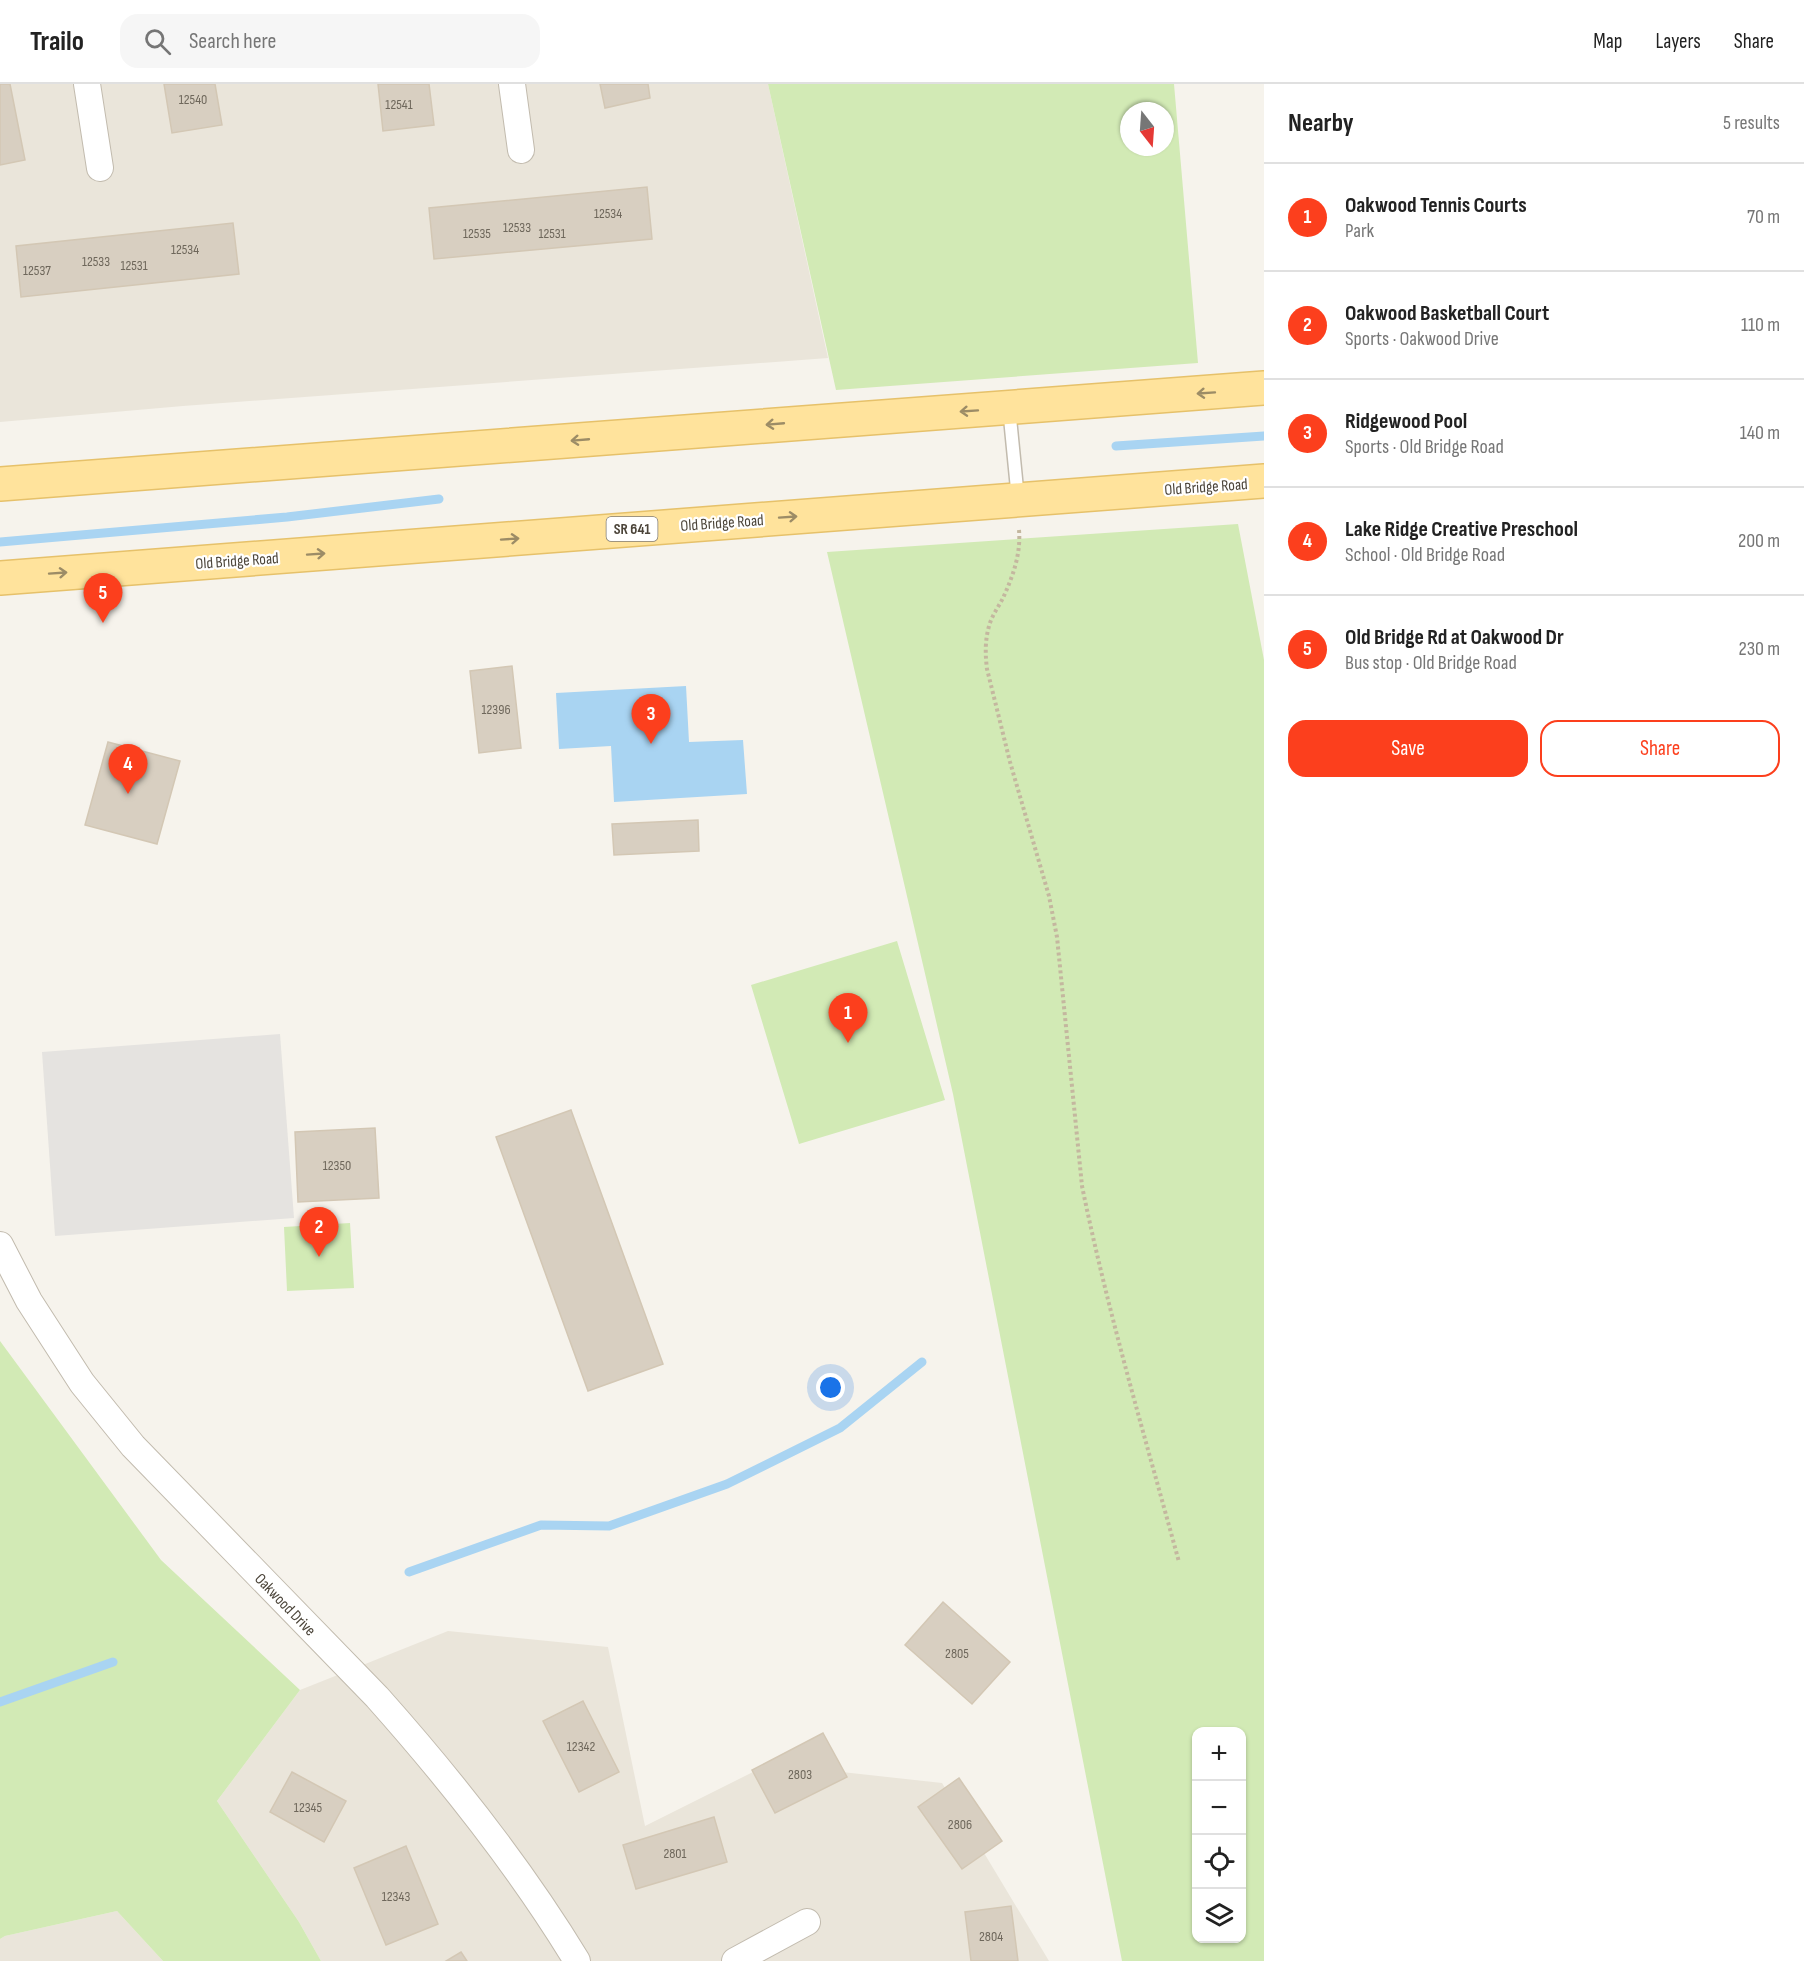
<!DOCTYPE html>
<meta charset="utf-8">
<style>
:root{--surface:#fff;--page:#f6f6f6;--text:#222;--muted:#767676;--line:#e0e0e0;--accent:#fc3f1d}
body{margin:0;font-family:"Sofia Sans Condensed",sans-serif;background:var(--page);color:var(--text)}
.controls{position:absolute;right:18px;bottom:18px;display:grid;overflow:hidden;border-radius:12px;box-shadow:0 2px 4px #0004}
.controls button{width:54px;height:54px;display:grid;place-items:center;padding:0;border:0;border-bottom:2px solid var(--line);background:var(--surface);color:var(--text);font:30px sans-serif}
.compass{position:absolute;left:1120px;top:18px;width:54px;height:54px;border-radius:50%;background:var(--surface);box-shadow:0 2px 4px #0004;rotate:163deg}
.you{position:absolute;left:831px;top:1304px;width:21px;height:21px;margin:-15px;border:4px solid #fff;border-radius:50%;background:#1a73e8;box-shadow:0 0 0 9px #1a73e833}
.badge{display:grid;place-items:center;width:39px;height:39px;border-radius:50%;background:var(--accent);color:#fff;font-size:20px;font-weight:700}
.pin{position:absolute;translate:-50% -50px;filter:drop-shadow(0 2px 3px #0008)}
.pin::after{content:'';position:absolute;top:32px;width:21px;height:18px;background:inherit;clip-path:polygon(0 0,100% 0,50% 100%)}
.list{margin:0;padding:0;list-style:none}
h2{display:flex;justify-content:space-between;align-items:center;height:78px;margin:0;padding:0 24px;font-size:26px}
h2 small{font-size:20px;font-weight:400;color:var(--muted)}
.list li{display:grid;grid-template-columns:39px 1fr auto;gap:18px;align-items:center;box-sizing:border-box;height:108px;padding:0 24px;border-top:2px solid var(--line)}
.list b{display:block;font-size:22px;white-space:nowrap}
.list p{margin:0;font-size:20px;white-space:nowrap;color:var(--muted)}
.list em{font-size:20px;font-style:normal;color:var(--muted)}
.actions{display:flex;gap:12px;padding:18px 24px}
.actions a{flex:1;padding:14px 0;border:2px solid var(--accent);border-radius:18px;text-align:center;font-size:21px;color:var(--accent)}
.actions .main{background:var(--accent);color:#fff}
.icon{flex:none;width:33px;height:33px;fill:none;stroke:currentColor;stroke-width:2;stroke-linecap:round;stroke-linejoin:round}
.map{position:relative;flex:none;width:1264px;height:1877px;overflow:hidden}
header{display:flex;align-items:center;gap:36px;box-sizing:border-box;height:84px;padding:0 30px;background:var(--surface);border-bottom:2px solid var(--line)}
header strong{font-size:28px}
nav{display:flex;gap:33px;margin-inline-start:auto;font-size:21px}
.search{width:420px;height:54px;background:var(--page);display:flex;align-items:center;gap:15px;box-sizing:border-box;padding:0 21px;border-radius:18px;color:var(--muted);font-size:22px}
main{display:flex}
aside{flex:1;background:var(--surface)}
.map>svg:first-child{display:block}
</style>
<header>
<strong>Trailo</strong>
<div class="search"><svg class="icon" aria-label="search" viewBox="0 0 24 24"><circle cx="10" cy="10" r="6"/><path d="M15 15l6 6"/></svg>Search here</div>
<nav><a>Map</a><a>Layers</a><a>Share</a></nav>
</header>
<main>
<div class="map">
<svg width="1264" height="1877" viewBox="0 0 1264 1877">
<rect width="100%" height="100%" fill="#f6f3ec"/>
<path fill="#eae5da" d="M0,0H768L828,274L183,322L0,338Z
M448,1547L608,1563L645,1742L769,1680L942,1699L1049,1877H321L299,1838L217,1717L300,1606Z
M117,1827L163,1877H0V1855L5,1852Z"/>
<path fill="#d2eab5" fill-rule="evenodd" d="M768,0H1174L1198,279L836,306ZM1129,27H1165V63H1129Z
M1238,440L1264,576V1877H1122L953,1010L827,468ZM1196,1648H1242V1854H1196Z
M897,857L945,1016L799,1060L751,901Z
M350,1139L354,1204L287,1207L284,1143Z
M0,1257L161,1476L300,1606L217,1717L299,1838L321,1877H163L117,1827L5,1852L0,1855Z"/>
<path fill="#e5e3e0" d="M280,950L294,1134L55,1152L42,968Z"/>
<path fill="#a9d4f2" d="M686,602L689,658L743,656L747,710L614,718L611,662L559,665L556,609Z"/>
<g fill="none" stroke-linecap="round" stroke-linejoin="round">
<path stroke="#a9d4f2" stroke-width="9" d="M1116,362L1264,352
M0,458L287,433L439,415
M409,1488L541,1441L609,1442L727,1400L840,1344L922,1278
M0,1618L113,1578"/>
</g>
<path fill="#d8cfc1" stroke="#d3c7b4" stroke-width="1.5" d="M0,0H10L25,76L0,81Z
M164,0H215L222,41L172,49Z
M378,0H429L434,41L383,47Z
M600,0H648L650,14L605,24Z
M647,103L652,155L434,175L429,124Z
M233,139L239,190L21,213L16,162Z
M512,582L521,664L479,669L470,587Z
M108,658L180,677L157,760L85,741Z
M698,736L699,767L614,771L612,740Z
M571,1026L663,1280L588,1307L496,1053Z
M375,1044L379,1114L298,1118L295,1048Z
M943,1518L1010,1578L972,1620L905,1561Z
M583,1617L619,1688L579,1708L543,1637Z
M823,1649L847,1693L775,1729L752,1686Z
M292,1688L346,1717L324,1758L270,1728Z
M959,1694L1002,1757L962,1785L918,1723Z
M714,1733L727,1778L636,1805L623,1761Z
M406,1762L438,1840L386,1861L354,1784Z
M1011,1822L1018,1877H971L965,1828Z
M461,1868L467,1877H446Z"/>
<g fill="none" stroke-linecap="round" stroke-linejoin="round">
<g stroke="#c2bbae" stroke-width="15">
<path id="service" d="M1009,324L1018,415"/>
</g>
<g stroke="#c2bbae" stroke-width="28">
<path id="minor" d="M87,0L100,84
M512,0L521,66
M0,1161L29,1217L82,1299L133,1362L377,1613C450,1695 520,1783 577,1877
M735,1877L807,1838"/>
</g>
<g stroke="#e6c16a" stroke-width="36">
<path id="primary" d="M0,400L1264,304
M0,494L1264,397"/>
</g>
<path stroke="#c4b79f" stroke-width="4" stroke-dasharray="3 3" stroke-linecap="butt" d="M1019,446C1021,470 1013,492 1003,514C999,522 993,530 990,539C985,554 985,569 987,585L1010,678L1049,812L1057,853L1082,1102C1108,1229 1145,1353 1179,1478"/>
<use href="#service" stroke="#fff" stroke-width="12"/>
<use href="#minor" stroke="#fff" stroke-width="26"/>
<use href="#primary" stroke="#ffe39c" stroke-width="33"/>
</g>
<defs><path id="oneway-shaft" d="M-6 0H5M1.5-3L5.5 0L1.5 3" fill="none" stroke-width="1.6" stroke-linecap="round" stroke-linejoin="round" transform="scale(1.5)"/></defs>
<g stroke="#9c8c66">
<use href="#oneway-shaft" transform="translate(1206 309) rotate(176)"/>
<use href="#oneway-shaft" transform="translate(969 327) rotate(176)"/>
<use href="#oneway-shaft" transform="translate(775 340) rotate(175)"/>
<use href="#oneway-shaft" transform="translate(580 356) rotate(175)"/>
<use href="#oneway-shaft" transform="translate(788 433) rotate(-4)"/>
<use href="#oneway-shaft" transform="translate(510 455) rotate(-4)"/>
<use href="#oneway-shaft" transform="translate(316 470) rotate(-4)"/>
<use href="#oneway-shaft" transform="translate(58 489) rotate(-4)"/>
</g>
<g text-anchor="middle" stroke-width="4.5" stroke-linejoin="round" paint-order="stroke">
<g font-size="14" fill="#6e675b">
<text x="193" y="20">12540</text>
<text x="399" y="25">12541</text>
<text x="608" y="134">12534</text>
<text x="517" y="148">12533</text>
<text x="477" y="154">12535</text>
<text x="552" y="154">12531</text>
<text x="185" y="170">12534</text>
<text x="96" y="182">12533</text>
<text x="134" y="186">12531</text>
<text x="37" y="191">12537</text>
<text x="496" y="630">12396</text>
<text x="337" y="1086">12350</text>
<text x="957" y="1574">2805</text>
<text x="581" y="1667">12342</text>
<text x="800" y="1695">2803</text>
<text x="308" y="1728">12345</text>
<text x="960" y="1745">2806</text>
<text x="675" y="1774">2801</text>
<text x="396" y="1817">12343</text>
<text x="991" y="1857">2804</text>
</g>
<rect fill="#fff" stroke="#817c74" stroke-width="1.5" x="606.5" y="433" width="51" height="24" rx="4.5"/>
<g font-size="15" font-weight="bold" fill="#4b4439">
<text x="632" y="450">SR 641</text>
</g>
<g font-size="16" fill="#4b4439" stroke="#fff">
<text transform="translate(1206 402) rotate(-4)" y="6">Old Bridge Road</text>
<text transform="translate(722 438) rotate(-4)" y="6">Old Bridge Road</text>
<text transform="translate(237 476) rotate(-4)" y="6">Old Bridge Road</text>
<text transform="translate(286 1520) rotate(46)" y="6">Oakwood Drive</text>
</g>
</g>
</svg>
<div class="controls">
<button>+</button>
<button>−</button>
<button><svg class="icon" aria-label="locate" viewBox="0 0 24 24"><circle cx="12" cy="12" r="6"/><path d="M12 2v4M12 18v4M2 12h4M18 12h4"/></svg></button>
<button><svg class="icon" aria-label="layers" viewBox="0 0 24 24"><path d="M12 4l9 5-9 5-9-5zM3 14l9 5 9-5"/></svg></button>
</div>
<svg class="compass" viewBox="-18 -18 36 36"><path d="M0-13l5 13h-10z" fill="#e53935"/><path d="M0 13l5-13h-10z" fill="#767676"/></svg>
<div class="you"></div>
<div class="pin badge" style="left:848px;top:959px">1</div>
<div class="pin badge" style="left:319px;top:1173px">2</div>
<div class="pin badge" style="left:651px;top:660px">3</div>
<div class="pin badge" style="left:128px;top:710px">4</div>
<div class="pin badge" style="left:103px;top:539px">5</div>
</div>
<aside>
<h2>Nearby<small>5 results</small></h2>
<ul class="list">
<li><span class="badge">1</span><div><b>Oakwood Tennis Courts</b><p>Park</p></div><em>70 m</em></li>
<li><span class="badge">2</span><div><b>Oakwood Basketball Court</b><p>Sports · Oakwood Drive</p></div><em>110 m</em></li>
<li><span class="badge">3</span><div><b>Ridgewood Pool</b><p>Sports · Old Bridge Road</p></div><em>140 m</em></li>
<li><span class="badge">4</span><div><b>Lake Ridge Creative Preschool</b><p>School · Old Bridge Road</p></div><em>200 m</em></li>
<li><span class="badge">5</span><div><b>Old Bridge Rd at Oakwood Dr</b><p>Bus stop · Old Bridge Road</p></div><em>230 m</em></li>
</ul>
<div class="actions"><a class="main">Save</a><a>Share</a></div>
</aside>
</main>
